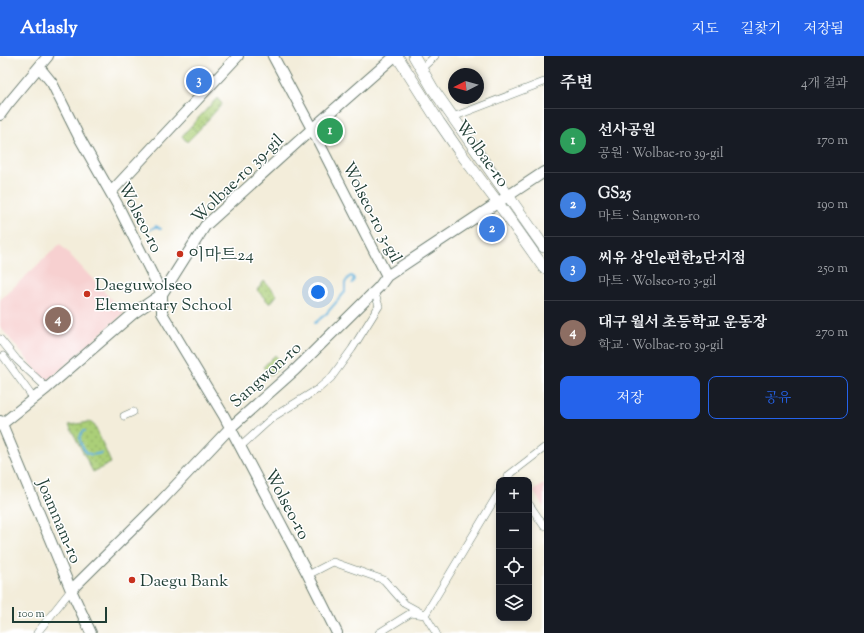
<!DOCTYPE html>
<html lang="ko">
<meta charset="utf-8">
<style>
:root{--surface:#171b24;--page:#242831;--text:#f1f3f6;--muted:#9ea1a6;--line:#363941;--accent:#2563eb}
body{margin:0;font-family:"Sorts Mill Goudy","Noto Serif KR",serif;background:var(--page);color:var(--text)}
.controls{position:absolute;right:12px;bottom:12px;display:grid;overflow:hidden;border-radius:8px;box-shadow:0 2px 6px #0003}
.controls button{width:36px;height:36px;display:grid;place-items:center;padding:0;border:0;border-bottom:1px solid var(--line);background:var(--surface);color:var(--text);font:20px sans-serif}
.compass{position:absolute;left:448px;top:12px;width:36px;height:36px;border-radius:50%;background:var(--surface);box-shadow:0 2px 6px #0003;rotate:264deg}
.scale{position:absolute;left:12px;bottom:10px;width:95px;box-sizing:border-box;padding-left:4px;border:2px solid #1f3d34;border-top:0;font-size:11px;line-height:14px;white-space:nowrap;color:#1f3d34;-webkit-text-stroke:3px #fff;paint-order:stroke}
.you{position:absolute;left:318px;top:236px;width:14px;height:14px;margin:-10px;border:3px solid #fff;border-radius:50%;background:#1a73e8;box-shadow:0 0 0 6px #1a73e833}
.badge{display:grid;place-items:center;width:26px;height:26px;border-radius:50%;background:var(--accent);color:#fff;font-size:13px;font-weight:700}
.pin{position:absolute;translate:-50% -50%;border:2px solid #fff;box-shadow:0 1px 4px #0006}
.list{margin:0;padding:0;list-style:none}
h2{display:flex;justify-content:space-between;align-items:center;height:52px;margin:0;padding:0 16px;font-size:17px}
h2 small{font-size:13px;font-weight:400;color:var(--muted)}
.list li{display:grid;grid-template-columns:26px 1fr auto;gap:12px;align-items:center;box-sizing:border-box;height:64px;padding:0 16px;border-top:1px solid var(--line)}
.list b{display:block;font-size:15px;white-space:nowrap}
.list p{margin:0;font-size:13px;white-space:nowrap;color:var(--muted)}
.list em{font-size:13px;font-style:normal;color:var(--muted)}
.actions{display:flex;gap:8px;padding:12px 16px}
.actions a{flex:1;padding:9px 0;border:1px solid var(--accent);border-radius:8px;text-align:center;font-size:14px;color:var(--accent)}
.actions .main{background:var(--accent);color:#fff}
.icon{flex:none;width:22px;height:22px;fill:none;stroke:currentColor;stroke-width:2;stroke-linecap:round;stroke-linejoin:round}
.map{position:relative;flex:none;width:544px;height:577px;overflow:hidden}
header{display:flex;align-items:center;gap:24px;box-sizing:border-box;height:56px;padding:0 20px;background:var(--accent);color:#fff}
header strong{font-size:19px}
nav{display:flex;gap:22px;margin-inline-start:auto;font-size:14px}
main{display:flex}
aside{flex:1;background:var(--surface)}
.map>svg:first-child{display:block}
</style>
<header>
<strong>Atlasly</strong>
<nav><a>지도</a><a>길찾기</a><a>저장됨</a></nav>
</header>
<main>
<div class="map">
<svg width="544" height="577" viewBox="0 0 544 577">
<defs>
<pattern id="grass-dots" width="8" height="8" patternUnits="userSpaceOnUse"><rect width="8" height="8" fill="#abcf78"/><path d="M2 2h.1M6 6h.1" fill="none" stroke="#8ba963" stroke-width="1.8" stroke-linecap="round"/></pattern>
</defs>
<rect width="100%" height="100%" fill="#fff"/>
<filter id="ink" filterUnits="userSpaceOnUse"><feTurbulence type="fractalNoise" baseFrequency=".025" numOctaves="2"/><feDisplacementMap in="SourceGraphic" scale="8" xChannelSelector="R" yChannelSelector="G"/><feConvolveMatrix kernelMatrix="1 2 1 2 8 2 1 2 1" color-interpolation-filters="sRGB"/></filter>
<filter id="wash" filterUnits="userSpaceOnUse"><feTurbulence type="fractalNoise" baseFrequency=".012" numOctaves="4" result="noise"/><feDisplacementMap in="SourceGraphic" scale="16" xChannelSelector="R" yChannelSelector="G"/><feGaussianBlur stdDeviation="0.9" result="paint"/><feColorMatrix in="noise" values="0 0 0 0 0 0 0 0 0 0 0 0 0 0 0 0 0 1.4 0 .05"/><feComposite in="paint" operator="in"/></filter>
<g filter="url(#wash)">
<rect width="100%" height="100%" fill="#f3edda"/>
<path fill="#f7d0d0" d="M60,188L124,257L46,326L0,271V244Z
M544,428V451L533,435Z"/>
<path fill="url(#grass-dots)" stroke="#658656" d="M217,42L222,48L197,76L191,70Z
M331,65L341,77L325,86L320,73Z
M264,225L277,239L270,248L257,234Z
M90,366L95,370L111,407L93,416L69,369Z"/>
<path fill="#abcf78" stroke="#658656" d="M191,70L197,76L187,86L182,80Z
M275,299L283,308L271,320L263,311Z"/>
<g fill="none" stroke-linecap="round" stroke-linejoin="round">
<path stroke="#63b2dd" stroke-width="2" d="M150,174L156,170L161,173
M315,267L326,258L345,236V227L349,221L352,220L354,223L352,227
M85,375H83C79,380 79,384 82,390C86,399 91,400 101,397"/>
</g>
</g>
<g filter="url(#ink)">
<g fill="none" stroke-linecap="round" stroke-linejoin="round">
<g stroke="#697b6e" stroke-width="8">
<path id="street" d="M421,13L435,0
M453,61L544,26
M0,283L17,304L47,332
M3,300L34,343
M124,360L133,356
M240,391L273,361L318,333L331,322L352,293L379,250L374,235
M506,424L509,419L544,392
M529,448L544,470
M308,519L333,506L384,524L405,548L425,559L436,577
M37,577L71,534
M379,577L411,557L425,559L499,436"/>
</g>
<g stroke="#697b6e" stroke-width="12">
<path id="secondary" d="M273,0L312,73L387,220
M39,11L52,27L79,81L117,148L162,238V257L224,360L308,519L337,577
M0,59L8,48L48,0
M111,136L238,0
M0,365L2,368L71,534L91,577
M2,368L47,332L134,257L162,238L205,170L312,73L395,0
M71,534L161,445L230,372L295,314L379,231L387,220L544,116"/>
</g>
<g stroke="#697b6e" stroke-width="12">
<path id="primary" d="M397,0L439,66L459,95L498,147L544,212
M414,0L433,33L544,191"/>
</g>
<use href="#street" stroke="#fff" stroke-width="7"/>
<use href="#secondary" stroke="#fff" stroke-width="10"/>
<use href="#primary" stroke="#fff" stroke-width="11"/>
</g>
</g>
<g fill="#c8321e" stroke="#fff" stroke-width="1.5">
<circle cx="180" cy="198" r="4"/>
<circle cx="87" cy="238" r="4"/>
<circle cx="132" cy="524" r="4"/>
</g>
<g text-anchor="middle" stroke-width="3" stroke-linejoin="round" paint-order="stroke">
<g font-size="17" fill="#1f3d34" stroke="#fff">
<text transform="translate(483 97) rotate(54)" y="6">Wolbae-ro</text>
<text transform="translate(237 122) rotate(-44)" y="6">Wolbae-ro 39-gil</text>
<text transform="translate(373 156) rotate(63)" y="6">Wolseo-ro 3-gil</text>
<text transform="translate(141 161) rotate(63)" y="6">Wolseo-ro</text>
<text transform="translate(265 318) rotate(-42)" y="6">Sangwon-ro</text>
<text transform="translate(288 448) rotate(62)" y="6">Wolseo-ro</text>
<text transform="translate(60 465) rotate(67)" y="6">Joamnam-ro</text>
</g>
<g font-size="17" fill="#1f3d34" stroke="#fff" text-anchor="start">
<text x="188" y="204">이마트24</text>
<text x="95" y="234">Daeguwolseo<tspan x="95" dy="20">Elementary School</tspan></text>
<text x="140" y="530">Daegu Bank</text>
</g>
</g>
</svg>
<div class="controls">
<button>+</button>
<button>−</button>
<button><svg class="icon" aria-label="locate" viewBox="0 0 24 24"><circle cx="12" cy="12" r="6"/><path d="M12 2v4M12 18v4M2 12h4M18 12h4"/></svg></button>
<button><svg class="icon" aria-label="layers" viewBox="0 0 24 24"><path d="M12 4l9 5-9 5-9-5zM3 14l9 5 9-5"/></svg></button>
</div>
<svg class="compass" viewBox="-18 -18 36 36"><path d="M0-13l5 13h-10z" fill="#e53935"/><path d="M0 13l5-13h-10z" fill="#9ea1a6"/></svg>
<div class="scale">100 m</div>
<div class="you"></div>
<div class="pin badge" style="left:330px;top:75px;background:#2e9e5b">1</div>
<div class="pin badge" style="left:492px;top:173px;background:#3f7fe0">2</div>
<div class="pin badge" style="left:199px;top:25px;background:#3f7fe0">3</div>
<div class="pin badge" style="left:58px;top:264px;background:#8d6e63">4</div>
</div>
<aside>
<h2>주변<small>4개 결과</small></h2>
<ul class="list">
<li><span class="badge" style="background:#2e9e5b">1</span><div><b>선사공원</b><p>공원 · Wolbae-ro 39-gil</p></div><em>170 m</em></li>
<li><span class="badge" style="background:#3f7fe0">2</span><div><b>GS25</b><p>마트 · Sangwon-ro</p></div><em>190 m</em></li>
<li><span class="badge" style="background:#3f7fe0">3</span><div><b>씨유 상인e편한2단지점</b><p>마트 · Wolseo-ro 3-gil</p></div><em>250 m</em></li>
<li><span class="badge" style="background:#8d6e63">4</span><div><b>대구 월서 초등학교 운동장</b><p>학교 · Wolbae-ro 39-gil</p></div><em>270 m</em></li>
</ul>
<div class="actions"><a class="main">저장</a><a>공유</a></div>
</aside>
</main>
